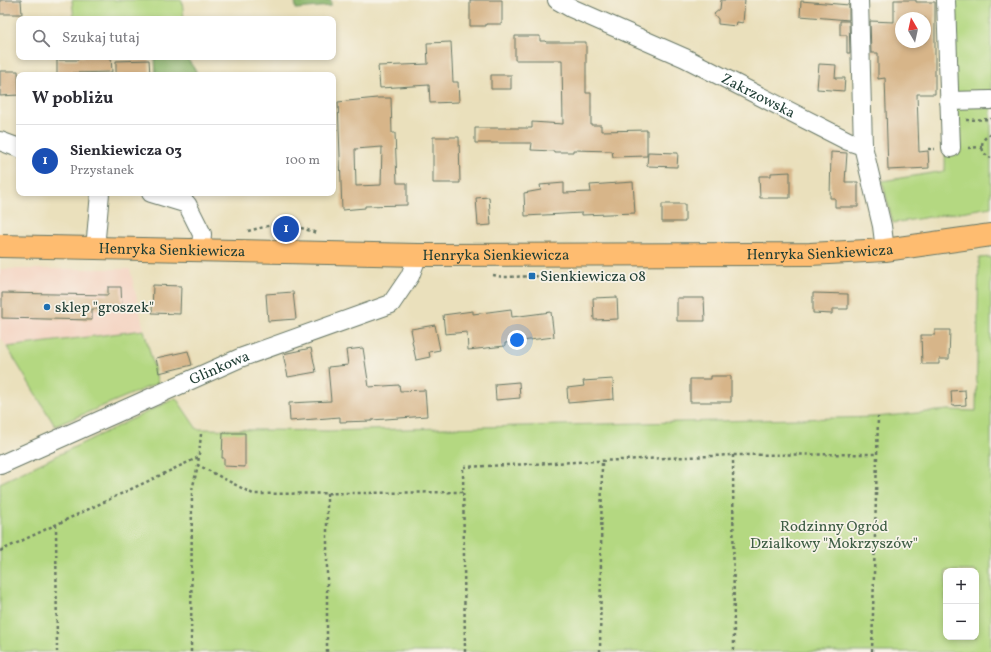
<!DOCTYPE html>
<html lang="pl">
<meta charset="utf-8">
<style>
:root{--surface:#fff;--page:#f7f7f7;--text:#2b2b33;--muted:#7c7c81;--line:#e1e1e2;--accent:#1f6fb2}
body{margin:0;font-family:Vollkorn,serif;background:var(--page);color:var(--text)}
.controls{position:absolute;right:12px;bottom:12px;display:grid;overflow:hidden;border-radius:8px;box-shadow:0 2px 6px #0003}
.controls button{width:36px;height:36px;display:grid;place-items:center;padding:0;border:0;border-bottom:1px solid var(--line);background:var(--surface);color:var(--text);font:20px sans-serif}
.compass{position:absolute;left:895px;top:12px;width:36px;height:36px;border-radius:50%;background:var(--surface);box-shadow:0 2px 6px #0003;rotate:351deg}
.you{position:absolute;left:517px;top:340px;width:14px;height:14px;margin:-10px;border:3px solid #fff;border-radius:50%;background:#1a73e8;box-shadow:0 0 0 6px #1a73e833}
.badge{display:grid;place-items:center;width:26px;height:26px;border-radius:50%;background:var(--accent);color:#fff;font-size:13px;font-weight:700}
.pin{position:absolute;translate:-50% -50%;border:2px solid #fff;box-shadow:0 1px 4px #0006}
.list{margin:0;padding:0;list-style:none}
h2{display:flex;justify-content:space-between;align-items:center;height:52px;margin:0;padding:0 16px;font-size:17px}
h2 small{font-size:13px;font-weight:400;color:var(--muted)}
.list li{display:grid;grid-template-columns:26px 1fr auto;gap:12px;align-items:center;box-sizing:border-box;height:72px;padding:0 16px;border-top:1px solid var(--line)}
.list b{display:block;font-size:15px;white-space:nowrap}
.list p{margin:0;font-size:13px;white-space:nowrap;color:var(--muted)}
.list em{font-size:13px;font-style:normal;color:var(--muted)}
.icon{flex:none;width:22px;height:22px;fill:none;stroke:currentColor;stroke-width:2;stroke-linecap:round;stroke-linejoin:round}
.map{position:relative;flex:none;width:991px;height:652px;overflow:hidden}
.search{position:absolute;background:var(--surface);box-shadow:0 2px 6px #0003;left:16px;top:16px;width:320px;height:44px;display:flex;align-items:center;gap:10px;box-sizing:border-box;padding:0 14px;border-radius:8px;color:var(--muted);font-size:15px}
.panel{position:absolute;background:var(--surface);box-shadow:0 2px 6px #0003;left:16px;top:72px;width:320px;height:124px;border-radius:8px}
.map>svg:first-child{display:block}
</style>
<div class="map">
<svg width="991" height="652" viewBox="0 0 991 652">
<rect width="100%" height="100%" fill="#f7f3e8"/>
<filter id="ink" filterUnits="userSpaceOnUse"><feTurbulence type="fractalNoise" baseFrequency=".025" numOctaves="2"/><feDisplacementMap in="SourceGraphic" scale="8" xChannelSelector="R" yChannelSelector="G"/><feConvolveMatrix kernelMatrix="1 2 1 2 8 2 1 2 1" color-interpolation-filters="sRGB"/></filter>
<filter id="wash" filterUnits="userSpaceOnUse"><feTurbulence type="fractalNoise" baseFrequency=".012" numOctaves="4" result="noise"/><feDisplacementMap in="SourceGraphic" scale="16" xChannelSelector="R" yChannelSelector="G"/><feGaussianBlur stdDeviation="0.9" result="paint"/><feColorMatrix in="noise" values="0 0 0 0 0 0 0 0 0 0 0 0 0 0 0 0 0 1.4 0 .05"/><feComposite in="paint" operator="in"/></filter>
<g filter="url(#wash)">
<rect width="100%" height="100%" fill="#eae0bc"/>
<path fill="#f4d3c1" d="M0,269H130L144,330L7,347L0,337Z"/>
<path fill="#b4d881" stroke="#6a8a5a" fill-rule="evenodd" d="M72,0H182L184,19H74Z
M948,0H991V207L893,223L882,181L945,171Z
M991,257V652H0V483L176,398L197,429L328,431L876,417L948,410L976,411L979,258ZM946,571H976V637H946Z
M144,330L158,383L55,426L7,347Z"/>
<path fill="#8fb86f" stroke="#577a52" d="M295,0H331V6L296,9Z
M155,57H186L196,71V75H156Z"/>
<g id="blocks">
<path fill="#d7b589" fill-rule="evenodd" d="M0,0H21L22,14H0Z
M470,0H502V24H486V26H470Z
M721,0H745L743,23L737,22L736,26L718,24V19L714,14L720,9Z
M894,0H916V2H935V94H917L919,152L928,151L929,168L888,170L885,78L878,79V53H871L870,21L894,22ZM901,18H925V42H901Z
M801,1L849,5V20L800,16Z
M840,21H849L850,53H847V35H840Z
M515,36H540V41H545L546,42H586V93H591V125H601V131L647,130V156L613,157L612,151L573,150V152H554V151L531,150L532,143H475V128H532V122L563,124L562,60H515Z
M451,42L453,82H458L459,102L430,103L429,85L380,88L378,66L428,64L427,43Z
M78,57H111L112,72L73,73L74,75H57V60H78Z
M149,60L150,75H116V61Z
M819,64L836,65L835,78H845L844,91L817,89Z
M0,71H18L19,95L0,96Z
M491,75H511V89H491Z
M377,98H391L392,133H395L397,183H407V205L365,206V208L342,210L338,102ZM382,147L381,185L356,186L355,149Z
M433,137H459L460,183H433Z
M648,152L678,153L677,167L647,166Z
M831,152L847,153L845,182H858V207H835V198H830Z
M790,172V198H760L759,176H771V173Z
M633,182L635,213L582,215V213L525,216L524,193L541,190L540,185L564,183V193L591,192L590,185Z
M489,197L491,225L478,226L476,198Z
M662,204H685V222H662Z
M153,285L181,286L180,314L152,313Z
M108,287H121L122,309H92V320L2,318V293L108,295Z
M293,292L296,319L268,321L266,294Z
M813,293L848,294V309H832V314L813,313Z
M617,297L618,319L594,320L593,298Z
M677,298H704L705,321H677Z
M511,309L512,317L551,312L554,337L505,343V346L468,350L467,332L445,334L443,315L473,311V314Z
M435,325L440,350L429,352L430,357L416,360L412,341L413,340L411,329Z
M935,330H950L949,359H939V364H922L921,335H935Z
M311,348L316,372L288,377L283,354Z
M363,348L369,387L399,385L400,391L425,390L427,416L372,420V421L340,422V417L290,421L289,403L331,401L328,367L348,365L346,350Z
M188,351L192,365L159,373L156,358Z
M711,376H731V402H690V379H711Z
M613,379L614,399L568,403L567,388L584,386L583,381Z
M519,382L520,398L496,400L495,384Z
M965,390L966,405L952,406L951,391Z
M223,433H245V467L224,466V458H222Z"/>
</g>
</g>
<g filter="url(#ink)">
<use href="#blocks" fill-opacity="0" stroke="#667664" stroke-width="1"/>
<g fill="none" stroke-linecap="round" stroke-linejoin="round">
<g stroke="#667664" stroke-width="20">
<g id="minor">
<path id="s1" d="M557,0L571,8L685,58L848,141L863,146"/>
<path d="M859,0L863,146L882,226L885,250"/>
<path d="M946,0L951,148"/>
<path d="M949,101L991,100"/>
<path d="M0,141L19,148"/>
<path d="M151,193L187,204L202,234L201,251"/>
<path d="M95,249L100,193"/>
<path id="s2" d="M0,465L240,358L391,304L410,276L418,255"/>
</g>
</g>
<g stroke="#667664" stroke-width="24">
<g id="major">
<path id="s3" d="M0,246L418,255L810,254L885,250L991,235"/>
</g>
</g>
<path stroke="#667664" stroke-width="2.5" stroke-dasharray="3 3" stroke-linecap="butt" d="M966,120L991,119
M991,134C979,139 979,153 991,158
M968,148L982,147
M928,149H935
M248,231L272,225L295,226L317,233
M493,275L503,277L547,276
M201,434L198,465L253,494L464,492
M733,455L734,652
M56,524L57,652
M0,551L199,457
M191,652L192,490L198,465
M327,652V493
M465,652L463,467L733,455L877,454
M600,652L602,461
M872,652L878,417"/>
<use href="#minor" stroke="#fff" stroke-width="18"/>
<use href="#major" stroke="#febc70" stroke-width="22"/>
</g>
</g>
<g fill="#1f6fb2" stroke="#f7f3e8" stroke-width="1.5">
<rect x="528" y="272" width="8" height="8" rx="2"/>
<circle cx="47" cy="307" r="4"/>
</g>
<g text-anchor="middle" stroke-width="3.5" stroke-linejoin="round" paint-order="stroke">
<g font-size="15" fill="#1f3d34" stroke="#f7f3e8">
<text dy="5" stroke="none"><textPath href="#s1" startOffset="223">Zakrzowska</textPath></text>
<text dy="5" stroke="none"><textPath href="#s3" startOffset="172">Henryka Sienkiewicza</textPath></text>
<text dy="5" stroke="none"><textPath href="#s3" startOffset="820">Henryka Sienkiewicza</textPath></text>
<text dy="5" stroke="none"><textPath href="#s3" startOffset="496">Henryka Sienkiewicza</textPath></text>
<text dy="5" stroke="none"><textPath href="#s2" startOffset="240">Glinkowa</textPath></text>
</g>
<g font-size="15" fill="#1f3d34" stroke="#f7f3e8" text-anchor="start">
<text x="540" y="281">Sienkiewicza 08</text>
<text x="55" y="312">sklep "groszek"</text>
</g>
<g font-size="15" fill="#3d5c43" stroke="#f7f3e8">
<text x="834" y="531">Rodzinny Ogród<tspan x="834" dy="17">Dzialkowy "Mokrzyszów"</tspan></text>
</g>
</g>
</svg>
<div class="controls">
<button>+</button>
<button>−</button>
</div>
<svg class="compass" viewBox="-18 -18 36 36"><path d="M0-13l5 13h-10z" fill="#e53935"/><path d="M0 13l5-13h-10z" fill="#7c7c81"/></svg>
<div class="you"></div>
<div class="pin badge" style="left:286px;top:229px;background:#1a4fb4">1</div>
<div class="search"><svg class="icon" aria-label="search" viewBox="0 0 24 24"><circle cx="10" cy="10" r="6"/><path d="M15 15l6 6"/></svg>Szukaj tutaj</div>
<section class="panel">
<h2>W pobliżu<small></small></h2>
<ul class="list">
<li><span class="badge" style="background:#1a4fb4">1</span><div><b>Sienkiewicza 03</b><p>Przystanek</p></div><em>100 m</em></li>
</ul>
</section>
</div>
